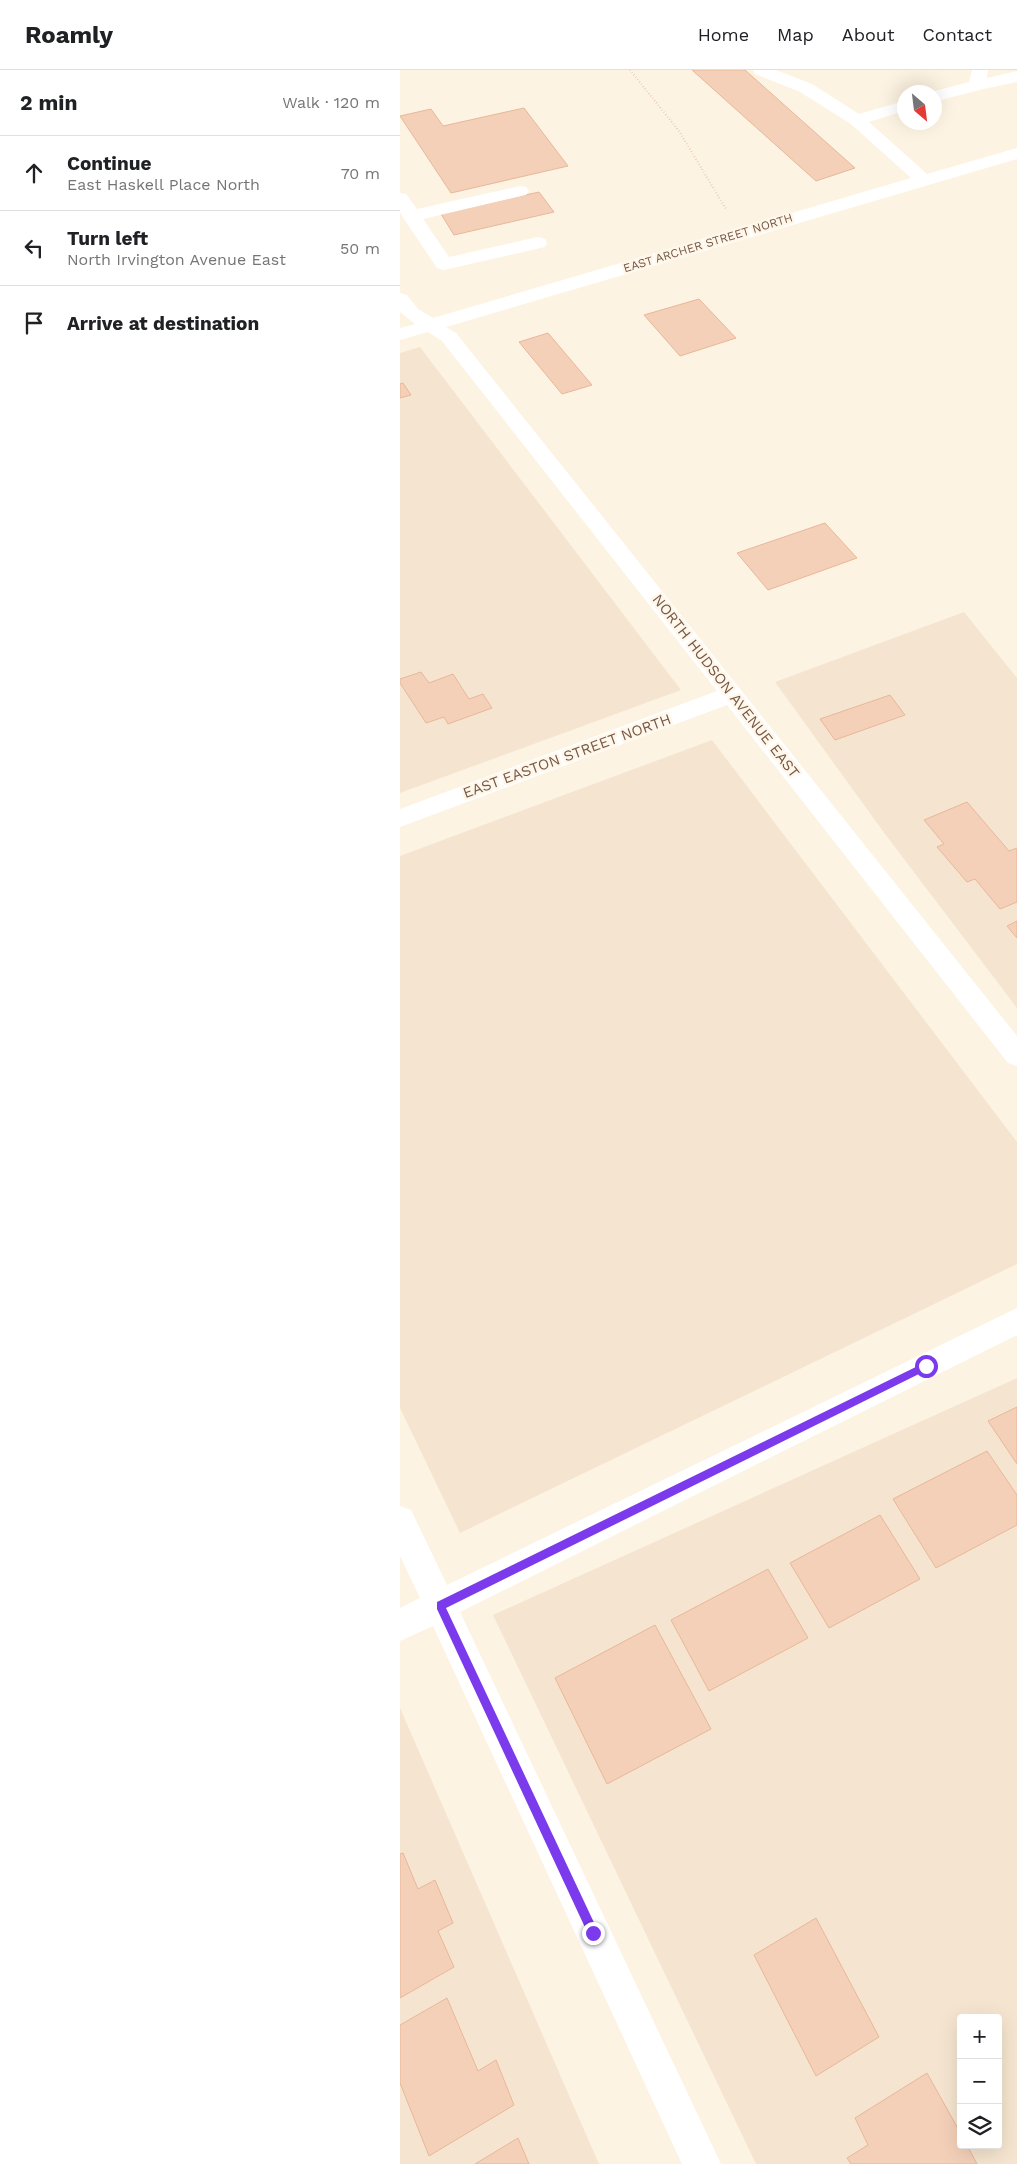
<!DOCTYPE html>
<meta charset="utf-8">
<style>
:root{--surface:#fff;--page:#f6f6f6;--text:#202124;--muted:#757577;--line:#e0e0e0}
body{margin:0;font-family:"Work Sans",sans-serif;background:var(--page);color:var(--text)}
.controls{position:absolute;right:15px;bottom:15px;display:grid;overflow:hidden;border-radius:5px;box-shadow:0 5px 20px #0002}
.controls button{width:45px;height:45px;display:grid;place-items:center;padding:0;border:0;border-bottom:1px solid var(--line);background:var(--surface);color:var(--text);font:25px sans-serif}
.compass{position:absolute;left:497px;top:15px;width:45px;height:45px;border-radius:50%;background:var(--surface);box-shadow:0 5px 20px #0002;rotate:152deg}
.stop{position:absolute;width:15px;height:15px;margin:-11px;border:4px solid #7c3aed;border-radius:50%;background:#fff}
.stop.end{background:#7c3aed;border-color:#fff;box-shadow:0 1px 5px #0008}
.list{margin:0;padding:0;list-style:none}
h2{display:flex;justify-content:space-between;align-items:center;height:65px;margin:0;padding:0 20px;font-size:21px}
h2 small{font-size:16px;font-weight:400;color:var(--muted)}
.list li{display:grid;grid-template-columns:32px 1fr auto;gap:15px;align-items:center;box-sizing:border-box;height:75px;padding:0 20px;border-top:1px solid var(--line)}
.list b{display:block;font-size:19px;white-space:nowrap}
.list p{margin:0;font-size:16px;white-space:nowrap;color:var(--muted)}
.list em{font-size:16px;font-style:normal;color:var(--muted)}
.icon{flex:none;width:28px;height:28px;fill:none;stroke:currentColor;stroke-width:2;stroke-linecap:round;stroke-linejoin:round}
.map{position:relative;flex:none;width:617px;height:2094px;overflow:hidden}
header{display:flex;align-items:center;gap:30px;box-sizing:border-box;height:70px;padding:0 25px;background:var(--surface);border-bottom:1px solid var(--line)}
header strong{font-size:24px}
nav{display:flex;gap:28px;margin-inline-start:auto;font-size:18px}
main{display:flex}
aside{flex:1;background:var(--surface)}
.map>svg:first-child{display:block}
</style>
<header>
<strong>Roamly</strong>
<nav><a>Home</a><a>Map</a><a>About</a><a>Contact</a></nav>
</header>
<main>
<aside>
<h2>2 min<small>Walk · 120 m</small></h2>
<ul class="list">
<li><svg class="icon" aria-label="ahead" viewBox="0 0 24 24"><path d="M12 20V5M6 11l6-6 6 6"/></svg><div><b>Continue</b><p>East Haskell Place North</p></div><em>70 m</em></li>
<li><svg class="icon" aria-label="left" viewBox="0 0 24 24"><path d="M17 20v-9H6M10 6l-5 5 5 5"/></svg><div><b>Turn left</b><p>North Irvington Avenue East</p></div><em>50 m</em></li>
<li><svg class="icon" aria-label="arrive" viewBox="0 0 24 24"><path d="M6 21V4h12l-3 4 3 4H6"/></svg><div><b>Arrive at destination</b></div></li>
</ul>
</aside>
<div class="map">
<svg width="617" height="2094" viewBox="0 0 617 2094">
<rect width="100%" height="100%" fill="#fdf3e2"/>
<path fill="#f5e5d0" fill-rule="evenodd" d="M20,277L281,620L0,723V283Z
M564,542L617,608V938L485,764L375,612Z
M312,670L617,1072V1194L60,1463L0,1338V786Z
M617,1308V2094H356L93,1545ZM561,1948H598V2075H561Z
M0,1638L199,2094H0Z"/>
<path fill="#f4d0b9" stroke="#e8b798" d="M292,0H345L455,98L416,111Z
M124,38L168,96L51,123L0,46L31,39L43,56Z
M139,122L154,142L54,165L41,144Z
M299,229L336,268L280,286L244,245Z
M148,263L192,315L162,324L119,272Z
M3,313L11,325L0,328V314Z
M425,453L457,488L368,520L337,483Z
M21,602L29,613L53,604L69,629L83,624L92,638L48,654L44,647L26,653L0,613V609Z
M490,625L505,645L435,670L420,649Z
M567,732L609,781L617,778V832L600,839L575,809L567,812L537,777L544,774L524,750Z
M617,851V868L607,856Z
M617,1337V1394L588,1351Z
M587,1381L617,1425V1455L536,1498L493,1429Z
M480,1445L520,1509L429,1558L390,1493Z
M368,1499L408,1568L309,1621L271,1550Z
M255,1555L311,1659L207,1714L155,1608Z
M3,1783L18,1819L35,1810L53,1853L38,1861L54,1897L0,1928V1784Z
M416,1848L479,1967L416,2006L354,1885Z
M47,1928L78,2001L96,1990L114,2035L29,2086L0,2013V1955Z
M527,2003L561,2064V2075H567L577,2094H451L447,2088L468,2075L455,2048Z
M118,2068L129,2094H75Z"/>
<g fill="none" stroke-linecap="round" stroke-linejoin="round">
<path stroke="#d9b49c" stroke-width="2" stroke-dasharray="0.5 2.5" stroke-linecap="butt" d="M230,0L279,61L326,139"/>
<path fill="#fff" fill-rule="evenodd" d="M353,0H376L412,14L459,44L504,31V41L469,52L527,104L617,78V89L46,257L56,263L617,966V996L608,993L327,635L0,757V739L317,621L42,271L28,262L0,270V258L15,254L0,242V223L7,225L18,239L33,248L511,108L451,54L400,22L355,4Z
M572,0H588L587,8L617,1V12L579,20L534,32V22H531L569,12Z
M120,116L126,117L129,121L126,125L23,149L49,187L138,167L145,169L147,173L145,177L44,200L37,198L2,146L0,142V123L6,124L17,139Z
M617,1238V1265L60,1542L321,2094H282L33,1556L0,1571V1538L20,1528L0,1486V1436L11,1440L47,1515Z"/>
</g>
<path fill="#7c3aed" d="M526,1292L529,1293V1299L46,1538L197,1859L198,1863L197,1866L193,1868L189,1866L37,1539V1532Z"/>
<g text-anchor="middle" stroke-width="5" stroke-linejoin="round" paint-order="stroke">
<g font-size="12" fill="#765847" stroke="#fff7ea">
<text transform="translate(308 173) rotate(-17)" y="4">EAST ARCHER STREET NORTH</text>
</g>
<g font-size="15" fill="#765847" stroke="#fff7ea">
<text transform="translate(326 616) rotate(52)" y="5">NORTH HUDSON AVENUE EAST</text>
<text transform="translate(167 686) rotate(-20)" y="5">EAST EASTON STREET NORTH</text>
</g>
</g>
</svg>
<div class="controls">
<button>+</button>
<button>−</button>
<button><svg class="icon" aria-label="layers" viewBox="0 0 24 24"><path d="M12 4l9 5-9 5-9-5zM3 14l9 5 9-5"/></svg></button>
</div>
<svg class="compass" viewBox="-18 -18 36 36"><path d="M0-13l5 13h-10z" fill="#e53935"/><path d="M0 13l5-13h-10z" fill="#757577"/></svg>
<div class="stop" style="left:526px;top:1296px"></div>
<div class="stop end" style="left:193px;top:1863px"></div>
</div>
</main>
